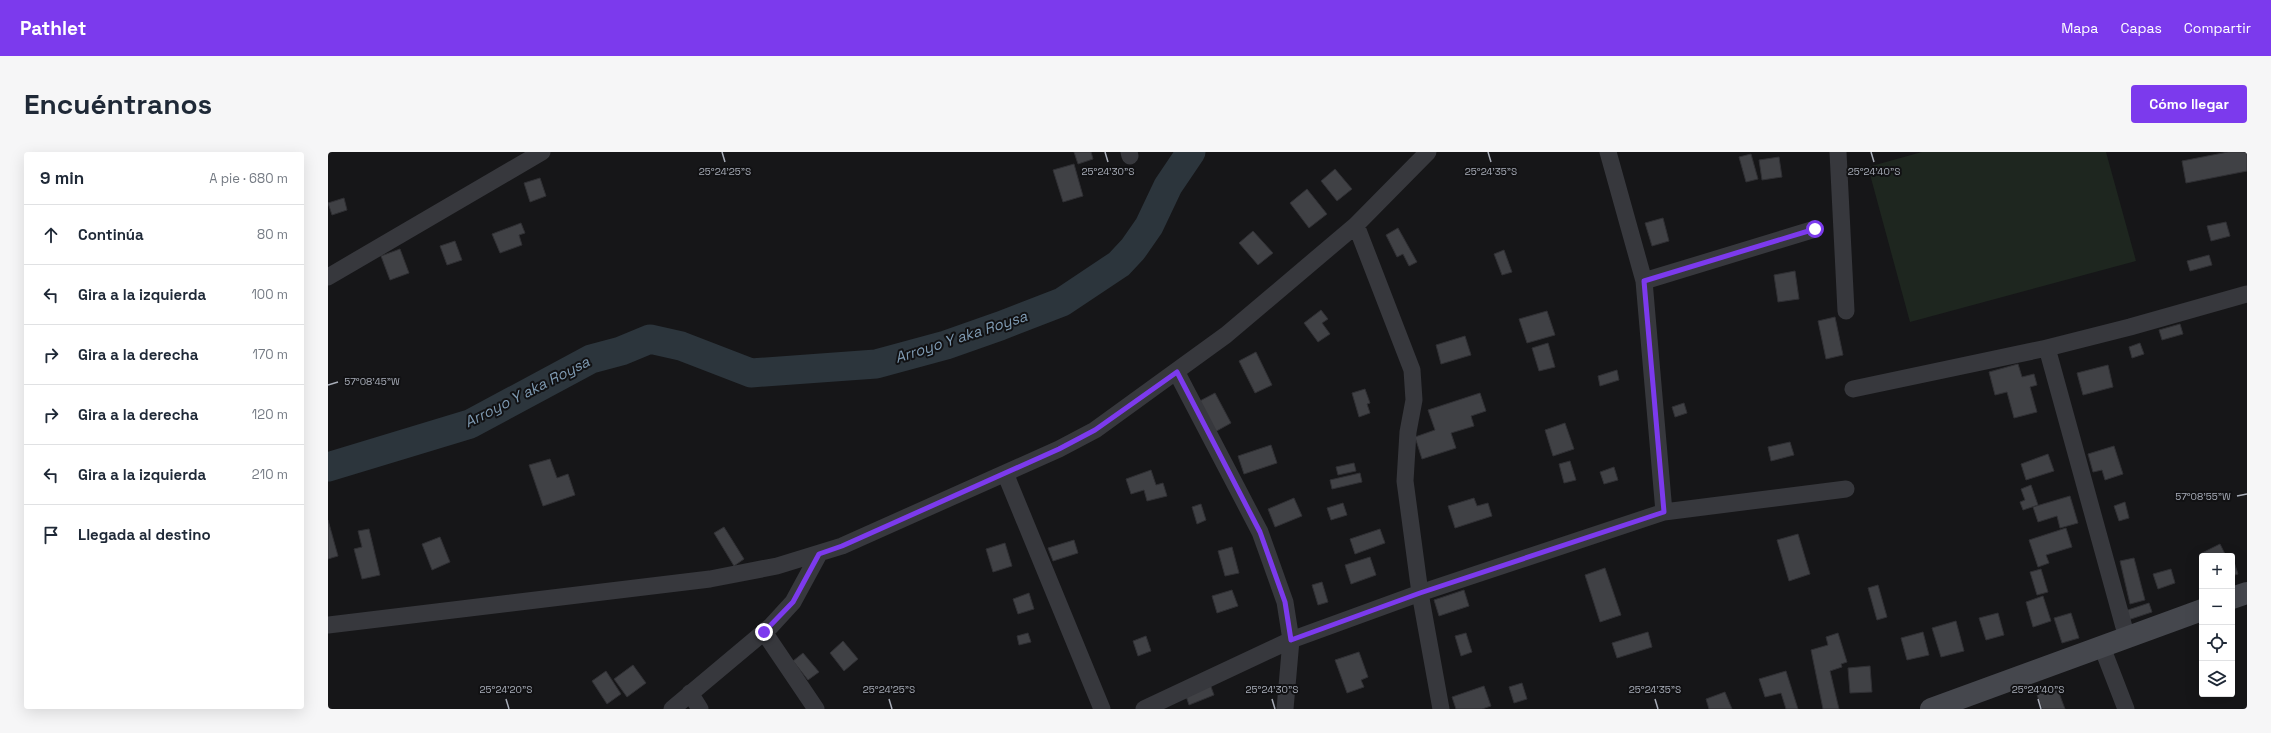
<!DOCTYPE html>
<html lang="es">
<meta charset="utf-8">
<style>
:root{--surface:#fff;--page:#f6f6f7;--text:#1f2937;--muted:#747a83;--line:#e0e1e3;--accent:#7c3aed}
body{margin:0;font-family:"Space Grotesk",sans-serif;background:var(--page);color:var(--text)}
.controls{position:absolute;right:12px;bottom:12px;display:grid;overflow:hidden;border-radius:4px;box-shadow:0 4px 16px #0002}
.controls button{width:36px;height:36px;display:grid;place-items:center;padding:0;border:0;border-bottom:1px solid var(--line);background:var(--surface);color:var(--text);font:20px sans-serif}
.stop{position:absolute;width:12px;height:12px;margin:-9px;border:3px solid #7c3aed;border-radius:50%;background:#fff}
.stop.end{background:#7c3aed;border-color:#fff;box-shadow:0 1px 4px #0008}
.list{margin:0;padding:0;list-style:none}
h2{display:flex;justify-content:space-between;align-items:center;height:52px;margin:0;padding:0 16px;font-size:17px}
h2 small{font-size:13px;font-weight:400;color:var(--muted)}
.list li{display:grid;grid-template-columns:26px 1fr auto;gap:12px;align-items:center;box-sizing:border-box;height:60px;padding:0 16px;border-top:1px solid var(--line)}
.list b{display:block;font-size:15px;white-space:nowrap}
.list em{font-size:13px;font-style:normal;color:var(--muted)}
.icon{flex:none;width:22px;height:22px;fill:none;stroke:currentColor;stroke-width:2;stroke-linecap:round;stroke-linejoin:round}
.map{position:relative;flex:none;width:1919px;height:557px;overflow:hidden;border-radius:4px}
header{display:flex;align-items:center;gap:24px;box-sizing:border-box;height:56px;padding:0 20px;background:var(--accent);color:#fff}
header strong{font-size:19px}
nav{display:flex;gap:22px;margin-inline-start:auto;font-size:14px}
.intro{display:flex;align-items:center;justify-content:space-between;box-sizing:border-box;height:96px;padding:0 24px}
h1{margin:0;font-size:28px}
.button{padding:10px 18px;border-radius:4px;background:var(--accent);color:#fff;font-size:14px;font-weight:700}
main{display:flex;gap:24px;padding:0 24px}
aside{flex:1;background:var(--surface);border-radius:4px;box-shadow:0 4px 16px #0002}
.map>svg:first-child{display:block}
</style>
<header>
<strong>Pathlet</strong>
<nav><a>Mapa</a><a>Capas</a><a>Compartir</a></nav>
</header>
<div class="intro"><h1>Encuéntranos</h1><a class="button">Cómo llegar</a></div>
<main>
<aside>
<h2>9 min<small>A pie · 680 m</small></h2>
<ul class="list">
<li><svg class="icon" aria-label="ahead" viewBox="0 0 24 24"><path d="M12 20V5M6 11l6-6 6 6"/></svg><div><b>Continúa</b></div><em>80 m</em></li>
<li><svg class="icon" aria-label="left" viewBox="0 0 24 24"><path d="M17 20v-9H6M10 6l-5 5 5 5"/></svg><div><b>Gira a la izquierda</b></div><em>100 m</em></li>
<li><svg class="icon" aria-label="right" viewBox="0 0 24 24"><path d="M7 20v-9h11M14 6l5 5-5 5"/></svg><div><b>Gira a la derecha</b></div><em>170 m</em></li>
<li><svg class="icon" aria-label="right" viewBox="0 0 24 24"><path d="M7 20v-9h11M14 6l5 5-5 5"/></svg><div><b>Gira a la derecha</b></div><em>120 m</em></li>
<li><svg class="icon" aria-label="left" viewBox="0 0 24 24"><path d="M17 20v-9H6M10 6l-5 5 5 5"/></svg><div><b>Gira a la izquierda</b></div><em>210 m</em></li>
<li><svg class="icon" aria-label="arrive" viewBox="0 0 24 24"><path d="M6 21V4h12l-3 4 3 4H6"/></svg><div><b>Llegada al destino</b></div></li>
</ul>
</aside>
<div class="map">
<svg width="1919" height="557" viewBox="0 0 1919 557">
<rect width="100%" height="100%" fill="#161618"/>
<path fill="#1e261f" d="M1594,0H1778L1808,109L1582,170L1540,15Z"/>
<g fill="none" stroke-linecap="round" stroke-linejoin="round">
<path stroke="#2c353c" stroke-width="29" d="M0,315L142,272L263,207L293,199L322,187L353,194L423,221L548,212L618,193L672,174L734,150L791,112L805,97L821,74L840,34L863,0"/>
</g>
<path fill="#404145" stroke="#303034" d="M746,0H763L765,7L750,12Z
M1900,0H1919V19L1858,31L1854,9Z
M1423,2L1430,27L1418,30L1411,5Z
M1451,5L1454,25L1434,28L1431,8Z
M746,12L755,44L735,50L725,18Z
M1007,17L1024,37L1009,49L993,29Z
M212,26L218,44L202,50L196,31Z
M979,37L999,62L981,76L962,51Z
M16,46L19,58L4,63L0,51Z
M1335,66L1341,89L1324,94L1317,71Z
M1898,70L1902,84L1883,89L1879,74Z
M193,71L197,81L191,83L194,93L172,101L164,82Z
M1070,76L1089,110L1081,114L1075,102L1069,105L1058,83Z
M925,79L945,101L930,113L911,91Z
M127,89L134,108L119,113L112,94Z
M72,97L81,121L62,128L53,104Z
M1176,98L1184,120L1174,123L1166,102Z
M1881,103L1884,113L1862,119L1859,109Z
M1467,119L1471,147L1450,150L1446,123Z
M993,158L1000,167L994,171L1002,182L990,190L976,171Z
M1219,159L1227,183L1199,191L1191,167Z
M1507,165L1515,203L1498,207L1490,169Z
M1852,172L1855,182L1834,188L1831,178Z
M1137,184L1143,203L1113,212L1108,193Z
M1220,191L1227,215L1211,219L1204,196Z
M1812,191L1816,202L1804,206L1801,195Z
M928,200L944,233L927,241L911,209Z
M1690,212L1694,225L1706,222L1709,233L1702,235L1709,260L1686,266L1679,240L1667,243L1661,220Z
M1780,213L1785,235L1755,243L1749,221Z
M1289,218L1291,228L1272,234L1270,224Z
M1037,237L1042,251L1039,252L1042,261L1031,265L1024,241Z
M887,241L903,271L885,281L868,251Z
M1152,241L1158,259L1143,264L1146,274L1123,281L1128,296L1094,307L1087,285L1107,278L1100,258Z
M1356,251L1359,261L1347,265L1344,255Z
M1237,271L1246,297L1225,304L1217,278Z
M1462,290L1466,303L1443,309L1440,295Z
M943,293L949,311L916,322L910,304Z
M1786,294L1795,322L1777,328L1774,318L1765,320L1760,302Z
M1720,302L1726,319L1698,328L1693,312Z
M222,307L229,326L240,322L247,343L215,354L201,313Z
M1242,309L1248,328L1236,331L1231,312Z
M1026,311L1028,319L1010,323L1008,315Z
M1286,315L1290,328L1276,332L1272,320Z
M823,318L828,333L835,331L839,344L819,349L816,338L803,342L798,327Z
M1032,321L1034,330L1004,337L1002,328Z
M1703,333L1710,353L1695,358L1692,350L1697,348L1693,337Z
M1742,344L1750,371L1732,376L1729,364L1710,370L1705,355Z
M966,346L974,364L947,375L940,357Z
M1146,346L1149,354L1160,351L1164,364L1127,376L1120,354Z
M1797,350L1801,366L1791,369L1786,354Z
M1015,351L1019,363L1003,368L999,356Z
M873,352L878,368L869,372L864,355Z
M0,368L10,404L0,407Z
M396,375L416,407L406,414L386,381Z
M1738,376L1744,395L1718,403L1721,411L1710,415L1701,388Z
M41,377L52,423L34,427L26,397L34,395L30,379Z
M1052,377L1057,391L1027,402L1022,387Z
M1470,382L1482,422L1461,429L1449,388Z
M112,385L122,410L104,418L94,392Z
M746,388L750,401L725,409L720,396Z
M677,391L684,414L665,420L658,397Z
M1892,392L1898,404H1875L1874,401Z
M904,395L911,421L897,424L890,399Z
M1042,405L1048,423L1023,432L1017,413Z
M1806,406L1817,448L1802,452L1792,409Z
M1906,410L1910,422L1904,424V411Z
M1277,416L1293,463L1272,470L1257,423Z
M1713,417L1720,440L1709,443L1702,420Z
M1843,417L1847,431L1830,437L1825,422Z
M994,430L1000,450L990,453L984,433Z
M1550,433L1559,465L1549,468L1540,436Z
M904,438L910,454L889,461L884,444Z
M1136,438L1141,454L1111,464L1106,448Z
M701,441L706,457L690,462L685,447Z
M1715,444L1723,469L1705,475L1698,450Z
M1821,451L1824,460L1800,468L1797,459Z
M1670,461L1676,483L1658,488L1651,466Z
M1743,461L1751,486L1734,491L1726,466Z
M1628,469L1636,499L1613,505L1604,476Z
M1320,480L1324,495L1289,506L1284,491Z
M1595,480L1601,503L1579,508L1573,486Z
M700,481L703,490L691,493L689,484Z
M1138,481L1144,500L1133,504L1127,484Z
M1510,481L1519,510L1513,512L1514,515L1502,519L1511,557H1495L1483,498L1500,493L1498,485Z
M818,484L823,499L810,504L805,489Z
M515,489L530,507L516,519L502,501Z
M1031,500L1040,525L1033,528L1036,535L1019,541L1007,508Z
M475,501L491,520L480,528L465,509Z
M305,513L318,531L299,545L286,527Z
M1542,514L1544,540L1522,541L1520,516Z
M278,519L293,542L279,552L264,529Z
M1458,519L1470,557H1458L1453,541L1437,545L1431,527Z
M1194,531L1199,547L1186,551L1181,535Z
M882,532L886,543L861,553L857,541Z
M1728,533L1737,557H1714L1708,540Z
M1156,534L1163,554L1154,557H1128L1124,545Z
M1397,540L1404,557H1381L1378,547Z"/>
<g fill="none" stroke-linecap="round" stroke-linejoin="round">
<path stroke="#37383d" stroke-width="17" d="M801,0L802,4
M1280,0L1316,129L1336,360
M1510,0L1518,159
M1028,73L1084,218L1086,248L1080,280L1077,329L1092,441L1113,557
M0,125L214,0
M1316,129L1487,77
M1719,196L1799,486
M849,221L932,380L957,450L963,488L957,557
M1525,237L1719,196L1802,175L1919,142
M677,321L774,557
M0,473L382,427L449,414L514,394L731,297L767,278L898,183L1028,73L1100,0
M436,480L488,557
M1774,495L1798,557
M362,541L372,557
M344,557L443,474L465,450L491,402
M816,557L963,488L1092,441L1336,360L1518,337"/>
<path stroke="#45474d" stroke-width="22" d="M1904,446L1919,441
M1603,557L1874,458"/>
</g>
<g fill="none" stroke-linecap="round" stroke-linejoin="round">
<path stroke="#7c3aed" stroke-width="5" d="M436,480L465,450L491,402L514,394L731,297L767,278L849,220L932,380L957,450L963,488L1092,441L1336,360L1316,129L1487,77"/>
</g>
<path fill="none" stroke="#a8adb8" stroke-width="1.5" d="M394,0L397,10M777,0L780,10M1160,0L1163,10M1543,0L1546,10M0,233L10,230M1909,344L1919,342M178,547L181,557M561,547L564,557M944,547L947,557M1327,547L1330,557M1710,547L1713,557"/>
<g text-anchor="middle" stroke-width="4" stroke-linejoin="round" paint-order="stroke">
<g font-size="15" font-style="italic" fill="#7f9bb3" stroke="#111113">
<text transform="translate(633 185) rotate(-18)" y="5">Arroyo Y aka Roysa</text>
<text transform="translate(199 240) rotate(-27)" y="5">Arroyo Y aka Roysa</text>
</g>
</g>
<g font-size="10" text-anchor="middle" fill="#a8adb8" stroke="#111113" stroke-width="4" stroke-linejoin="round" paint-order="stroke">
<text x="1163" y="23">25°24'35"S</text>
<text x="1546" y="23">25°24'40"S</text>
<text x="397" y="23">25°24'25"S</text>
<text x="780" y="23">25°24'30"S</text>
<text x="44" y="233">57°08'45"W</text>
<text x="1875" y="348">57°08'55"W</text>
<text x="178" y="541">25°24'20"S</text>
<text x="561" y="541">25°24'25"S</text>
<text x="944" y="541">25°24'30"S</text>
<text x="1327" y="541">25°24'35"S</text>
<text x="1710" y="541">25°24'40"S</text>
</g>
</svg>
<div class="controls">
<button>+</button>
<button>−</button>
<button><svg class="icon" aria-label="locate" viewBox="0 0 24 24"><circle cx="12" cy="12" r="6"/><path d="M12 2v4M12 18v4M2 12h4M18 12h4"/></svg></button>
<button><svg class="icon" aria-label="layers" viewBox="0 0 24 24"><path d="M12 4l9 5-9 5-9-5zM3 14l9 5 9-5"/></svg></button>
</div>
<div class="stop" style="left:1487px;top:77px"></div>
<div class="stop end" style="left:436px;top:480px"></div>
</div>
</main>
